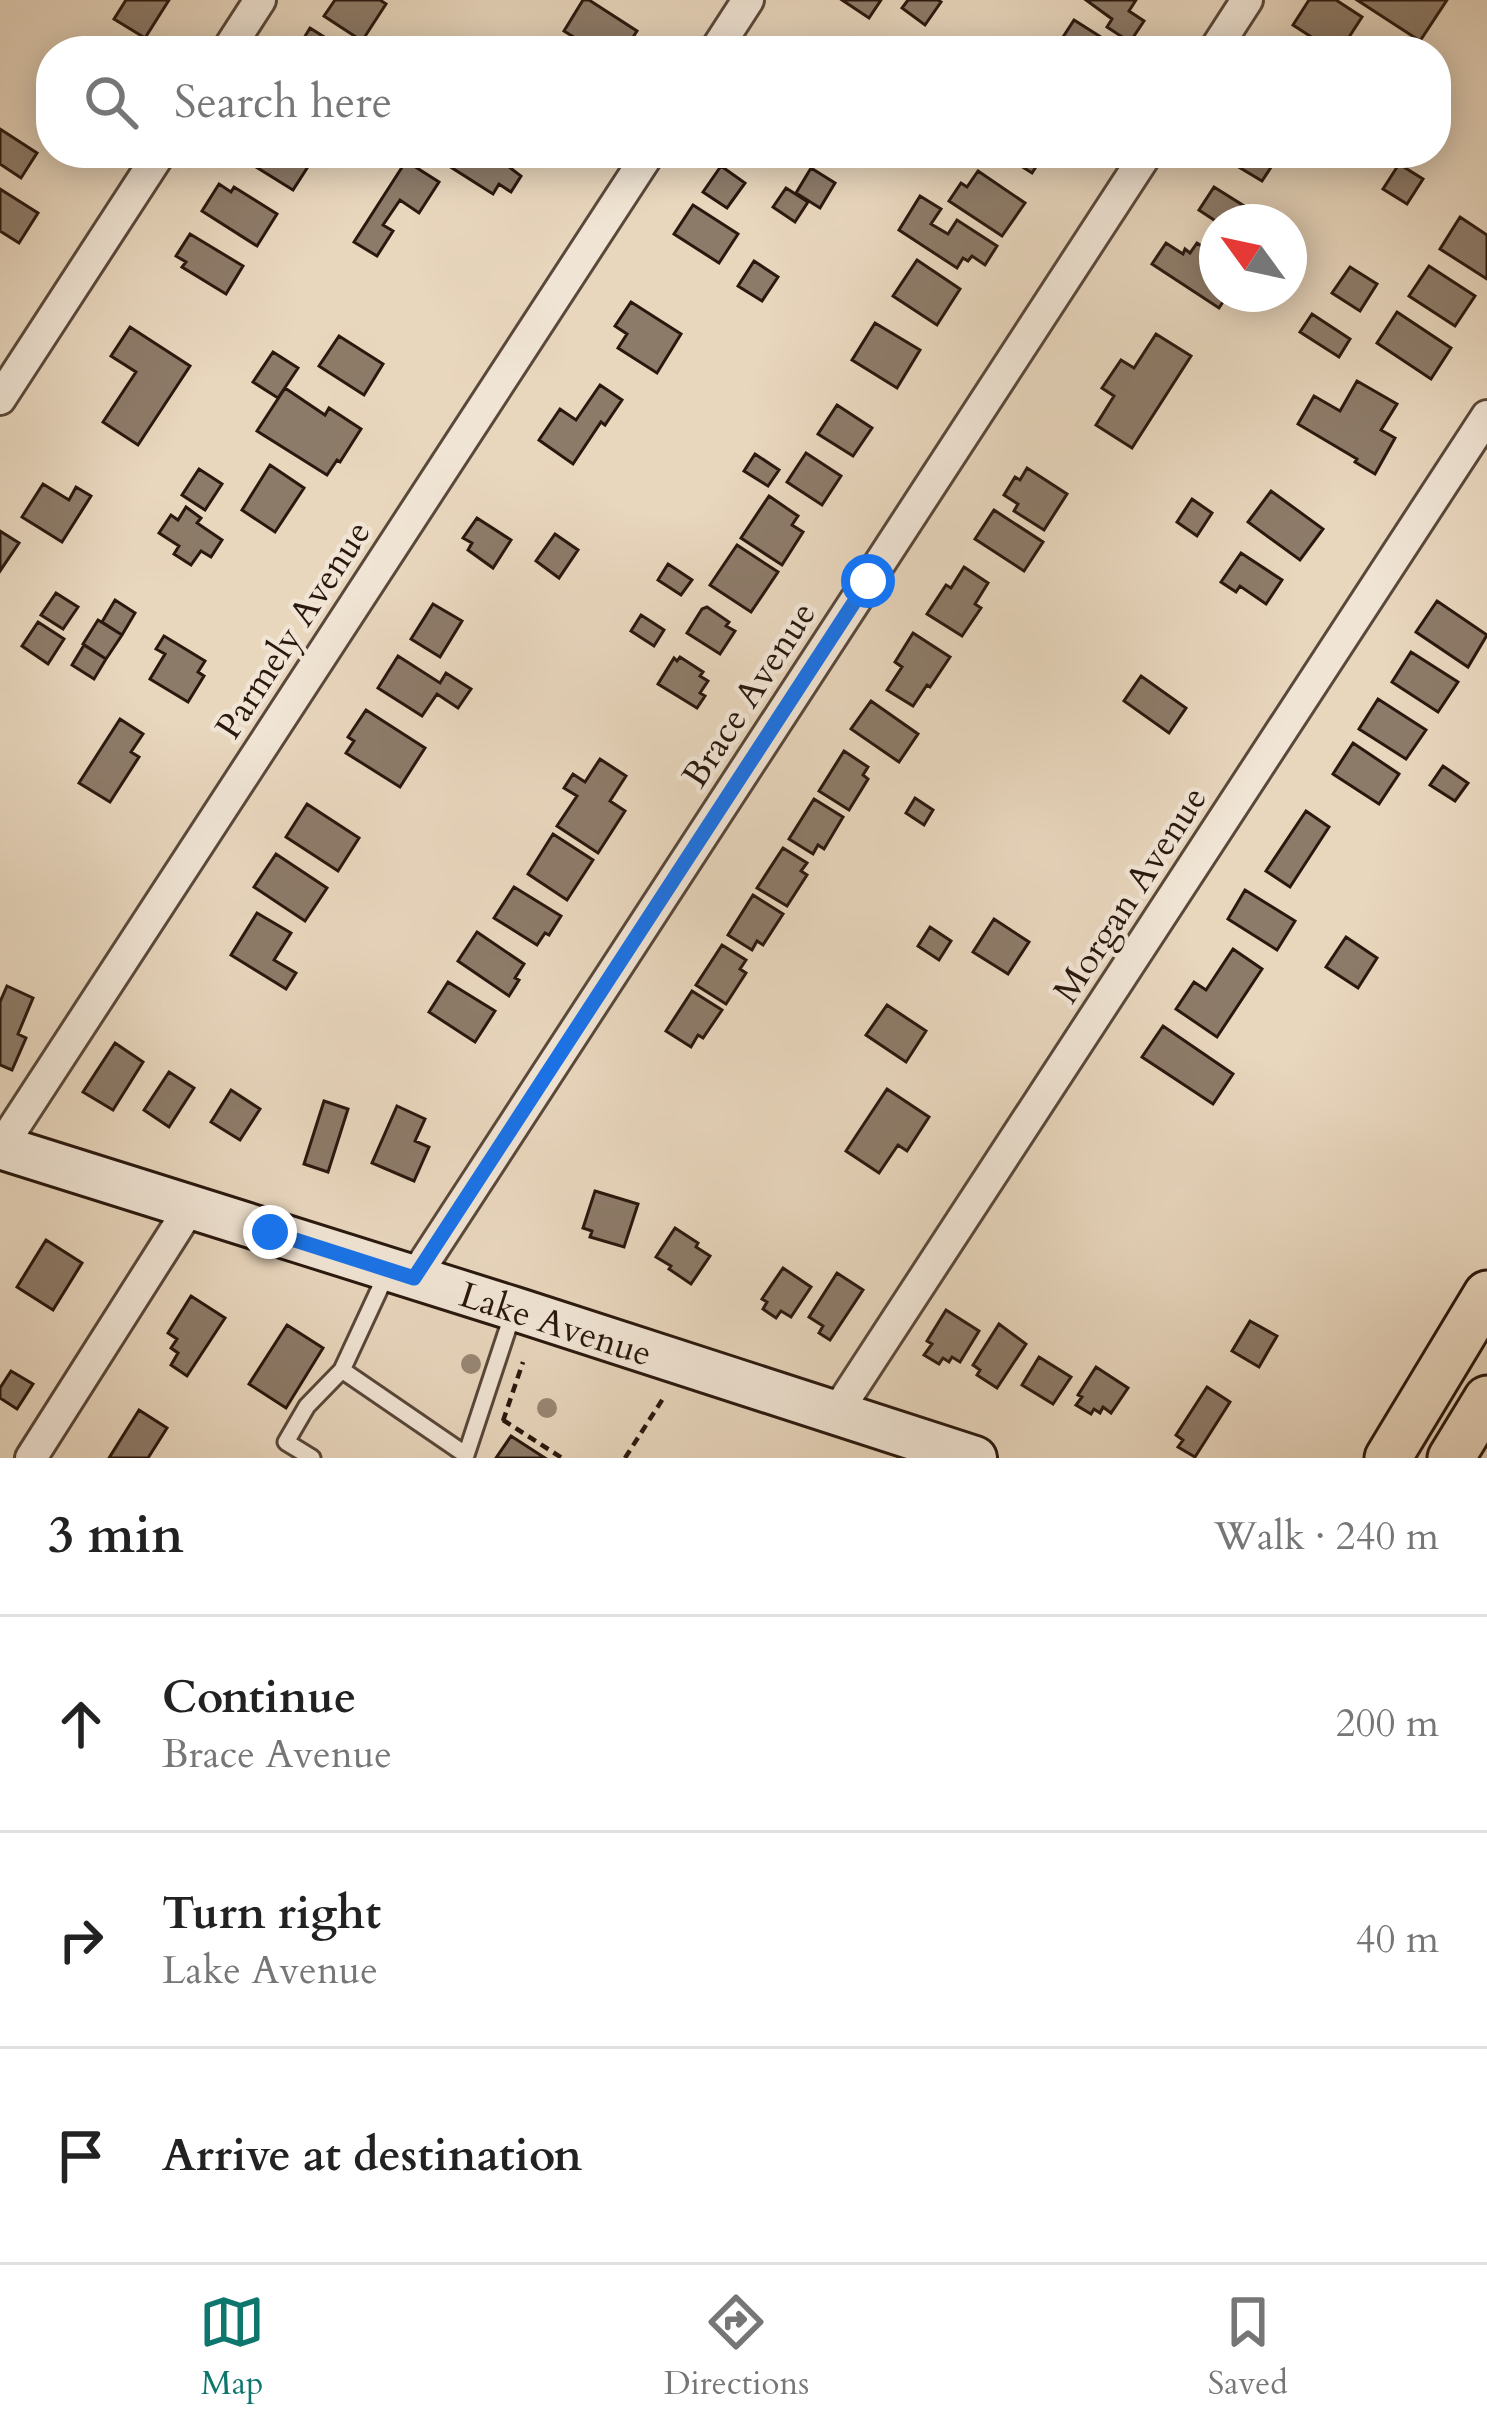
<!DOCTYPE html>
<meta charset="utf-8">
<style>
:root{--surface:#fff;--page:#f6f6f6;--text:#222;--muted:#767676;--line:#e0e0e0;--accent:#0f766e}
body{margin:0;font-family:Cardo,serif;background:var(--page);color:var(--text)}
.compass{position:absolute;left:1199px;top:204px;width:108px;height:108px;border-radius:50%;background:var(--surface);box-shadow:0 6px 30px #0003;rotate:303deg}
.stop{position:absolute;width:36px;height:36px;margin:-27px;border:9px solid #1a73e8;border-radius:50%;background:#fff}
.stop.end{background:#1a73e8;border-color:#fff;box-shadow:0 3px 12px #0008}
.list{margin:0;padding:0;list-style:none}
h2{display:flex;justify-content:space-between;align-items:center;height:156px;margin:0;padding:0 48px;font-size:51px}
h2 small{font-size:39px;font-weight:400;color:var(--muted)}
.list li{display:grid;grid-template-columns:78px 1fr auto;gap:36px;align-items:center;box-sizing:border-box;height:216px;padding:0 48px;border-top:3px solid var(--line)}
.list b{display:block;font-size:45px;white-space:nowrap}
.list p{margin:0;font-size:39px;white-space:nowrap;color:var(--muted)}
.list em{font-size:39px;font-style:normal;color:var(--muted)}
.icon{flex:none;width:66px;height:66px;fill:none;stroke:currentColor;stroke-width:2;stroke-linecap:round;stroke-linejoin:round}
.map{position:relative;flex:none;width:1487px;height:1458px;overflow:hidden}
.search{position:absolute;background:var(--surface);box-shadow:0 6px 30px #0003;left:36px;right:36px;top:36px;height:132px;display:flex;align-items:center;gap:30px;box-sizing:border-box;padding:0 42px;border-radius:48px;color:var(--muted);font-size:45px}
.sheet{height:804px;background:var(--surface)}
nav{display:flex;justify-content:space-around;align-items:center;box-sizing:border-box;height:168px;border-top:3px solid var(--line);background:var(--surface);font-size:33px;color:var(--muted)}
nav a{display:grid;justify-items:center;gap:6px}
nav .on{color:var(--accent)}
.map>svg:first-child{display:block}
</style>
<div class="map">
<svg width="1487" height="1458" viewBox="0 0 1487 1458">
<rect width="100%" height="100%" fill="#e8d6bd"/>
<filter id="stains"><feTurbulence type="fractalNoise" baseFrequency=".00167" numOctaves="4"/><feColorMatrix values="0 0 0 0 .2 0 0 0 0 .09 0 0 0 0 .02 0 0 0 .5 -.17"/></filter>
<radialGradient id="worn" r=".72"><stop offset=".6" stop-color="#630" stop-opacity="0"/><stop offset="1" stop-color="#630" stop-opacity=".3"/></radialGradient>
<path fill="#8d7b69" stroke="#2a180e" stroke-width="3" d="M126,0H169L145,38L114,19Z
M335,0H380L386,4L362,41L324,16Z
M583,0H589L637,31L624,51H596L564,31Z
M842,0H881L869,18Z
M908,0H938L941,2L925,25L902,8Z
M1086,0H1136L1129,11L1144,21L1130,42L1107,27L1112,19Z
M1309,0H1336L1362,17L1340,51H1333L1293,25Z
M1357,0H1447L1420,41Z
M1074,20L1123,51H1054Z
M310,28L340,47L337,51H296Z
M0,129L37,153L21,178L0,164Z
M248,153H297L311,162L293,190L251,164L255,157Z
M458,153L474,161L480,153H491L521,176L511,192L499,184L493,194L449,166Z
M1001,153H1045L1032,173Z
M1231,153H1268L1277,158L1262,181L1227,160Z
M406,161L439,182L419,213L400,200L383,225L393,231L377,256L354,242Z
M1399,164L1423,179L1407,204L1383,189Z
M721,166L745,183L727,208L703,192Z
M811,168L835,183L820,208L796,193Z
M978,171L1025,203L1002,236L949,201L961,183L967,187Z
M219,184L231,192L234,187L277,214L257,246L202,211Z
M1214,187L1249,209L1240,222H1217L1199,210Z
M786,188L808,202L795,222L773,207Z
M0,189L38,213L19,243L0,231Z
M920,196L941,209L931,224L948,234L957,220L997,246L985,265L972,256L968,261L963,258L957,268L899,230Z
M693,205L738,234L719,263L674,234Z
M1460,217L1487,235V279L1440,249Z
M190,234L243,266L226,294L182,267L186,262L176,256Z
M1166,243L1183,254L1185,249L1190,253L1197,243L1217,256V294H1228L1219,308L1152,264Z
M917,260L960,289L937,325L893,296Z
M754,261L778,277L762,301L738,286Z
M1429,266L1475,296L1455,326L1409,296Z
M1350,267L1377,284L1360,311L1332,293Z
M631,302L681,334L657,373L618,348L627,334L615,326Z
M1397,312L1451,348L1431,379L1377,343Z
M1312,314L1350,339L1339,357L1300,332Z
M875,323L920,350L897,388L852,360Z
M130,327L190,366L138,445L103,422L136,372L111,356Z
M1156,334L1191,356L1132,448L1096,425L1114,396L1102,388L1121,360L1134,368Z
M339,336L383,364L364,395L319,366Z
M273,352L298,368L278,398L253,382Z
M1357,381L1397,404L1381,430L1395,438L1375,474L1355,462L1357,459L1298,424L1314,396L1340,411Z
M600,385L622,400L605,425L601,422L573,464L539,440L560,409L576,420Z
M285,388L325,415L329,408L361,429L340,462L337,460L327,475L257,431Z
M837,405L872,428L853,456L818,434Z
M806,453L841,476L822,505L787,482Z
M755,454L779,470L768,486L744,471Z
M270,465L304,488L275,532L242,510Z
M1027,468L1067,494L1044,530L1014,511L1018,504L1004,495L1015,477L1020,480Z
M199,469L222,484L205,510L182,495Z
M43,484L69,500L76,487L91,496L62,542L22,517Z
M1271,491L1323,529L1300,560L1248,522Z
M769,496L798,516L792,525L803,532L782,565L741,538Z
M1192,499L1212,513L1197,536L1177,522Z
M186,507L201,518L197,523L222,540L211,557L201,551L191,565L174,554L179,546L159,533L171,515L178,520Z
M994,510L1043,542L1024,571L975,539Z
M477,518L511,540L493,568L468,550L472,543L463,538Z
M0,531L19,543L0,571Z
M555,534L578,550L559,578L536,561Z
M737,545L778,572L751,612L710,585Z
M1241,553L1282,580L1266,604L1240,586L1236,592L1221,582Z
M668,564L692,580L681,595L658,580Z
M964,567L988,583L975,604L981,608L962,636L927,614L946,585L951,588Z
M56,593L78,607L63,629L41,615Z
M115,600L135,613L122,635L102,622Z
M1437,601L1487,635L1468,667L1416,632Z
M433,604L462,621L440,657L411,639Z
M707,607L729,622L726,626L735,631L720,654L687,633L702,609Z
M641,615L664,630L654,646L631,631Z
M98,620L122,635L106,659L83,644Z
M38,622L64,639L48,664L22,646Z
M913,633L950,657L930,687L927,685L913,706L887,690L902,667L895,662Z
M164,636L205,661L198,672L204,676L188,702L150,679L165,654L156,649Z
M84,645L106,659L94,679L72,665Z
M1411,652L1458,682L1438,712L1392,682Z
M398,656L440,683L446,673L471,689L458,708L437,694L422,716L378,688Z
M680,657L703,672L700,676L708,681L700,693L705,696L697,708L658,684L674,658L677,661Z
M1141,676L1186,708L1169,733L1124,701Z
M1378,699L1426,730L1406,759L1359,729Z
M871,701L918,734L899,762L851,729Z
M366,710L425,748L400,787L346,753L354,741L348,737Z
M120,719L143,734L131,752L139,757L110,802L79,783Z
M1353,743L1399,774L1379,804L1333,774Z
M844,751L868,767L863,775L868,779L849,810L819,791Z
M600,759L626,776L610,801L625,811L598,853L557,826L577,796L564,788L573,774L585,782Z
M1443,766L1468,783L1455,801L1430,785Z
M915,798L933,810L924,825L906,813Z
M814,799L843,817L824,849L818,845L813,854L789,839Z
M307,804L359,838L338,871L286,837Z
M1306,811L1329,827L1290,887L1266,871Z
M553,834L593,860L567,900L528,874Z
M783,848L807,863L801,871L807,875L787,906L757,888Z
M276,854L327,888L305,921L254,887Z
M514,887L561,916L549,935L545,933L537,945L494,918Z
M1245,890L1295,921L1277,950L1228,919Z
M753,895L783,914L763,945L757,941L752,950L728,935Z
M257,913L291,933L274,960L296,973L286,989L231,955Z
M994,919L1029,942L1008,974L973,952Z
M930,927L951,941L939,960L918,946Z
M477,932L524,964L515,978L519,980L509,996L458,961Z
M1346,937L1377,958L1358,988L1326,967Z
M722,945L746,960L740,969L746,973L726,1004L696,985Z
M1233,949L1262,969L1217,1037L1176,1009L1194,982L1206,990Z
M448,982L495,1011L475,1042L429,1012Z
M7,986L33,998L18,1034L26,1038L12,1070L0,1065V1002Z
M692,991L722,1010L703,1038L698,1035L691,1047L666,1031Z
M887,1005L926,1031L906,1062L866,1035Z
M1163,1026L1233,1074L1213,1104L1142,1057Z
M115,1043L143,1062L113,1110L83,1092Z
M169,1072L194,1088L169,1127L144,1110Z
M887,1089L929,1117L907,1151L898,1145L879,1173L846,1151Z
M231,1090L260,1109L240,1140L211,1122Z
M324,1101L348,1109L328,1172L304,1164Z
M397,1106L425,1119L415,1141L429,1147L414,1181L372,1163Z
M595,1191L638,1204L624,1247L590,1237L592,1231L583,1228Z
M675,1228L698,1243L696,1247L710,1256L691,1284L669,1269L671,1266L656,1257Z
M46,1240L82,1263L53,1310L17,1287Z
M783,1268L811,1287L791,1317L781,1311L776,1318L763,1309L767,1302L762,1299Z
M837,1273L863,1290L830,1340L819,1333L823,1326L809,1317Z
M191,1296L225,1318L187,1376L171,1365L178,1353L171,1348L177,1339L168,1333Z
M946,1310L979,1331L960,1362L952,1357L949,1362L943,1358L939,1364L924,1355L932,1344L927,1341Z
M1250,1321L1277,1336L1259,1367L1232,1351Z
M999,1324L1026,1344L997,1388L977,1375L980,1370L973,1365Z
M287,1325L323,1348L286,1408L249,1384Z
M1039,1357L1071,1377L1053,1404L1022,1385Z
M1096,1367L1128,1388L1111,1413L1103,1407L1100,1413L1094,1409L1091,1414L1076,1405L1082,1397L1078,1395Z
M11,1371L33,1384L17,1409L0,1398V1388Z
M1207,1387L1230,1402L1195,1457L1178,1447L1183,1440L1176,1435Z
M139,1410L167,1428L148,1458H109Z
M511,1436L545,1458H496Z"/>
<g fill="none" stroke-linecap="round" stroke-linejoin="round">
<g stroke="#5a483a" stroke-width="21">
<path id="lane" d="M387,1273L342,1370L466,1455L513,1313
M312,1458L286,1442L307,1406L342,1370"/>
</g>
<g stroke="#5a483a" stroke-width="36">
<path id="street" d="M227,51L260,0
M715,51L748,0
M1214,51L1247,0
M0,399L160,153
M1,1147L649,153
M414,1278L1147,153
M836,1413L1487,416
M31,1458L191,1206"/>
</g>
<g stroke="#2a180e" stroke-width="48">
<path id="secondary" d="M0,1147L515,1309L975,1458"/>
</g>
<g stroke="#2a180e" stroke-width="51">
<path id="primary" d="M1388,1458L1487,1294
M1451,1458L1487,1399"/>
</g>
<path stroke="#2a180e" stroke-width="4.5" stroke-dasharray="9 6" stroke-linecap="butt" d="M503,1420L562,1458
M503,1421L523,1362
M625,1458L664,1397"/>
<use href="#lane" stroke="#f0e4d4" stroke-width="15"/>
<use href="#street" stroke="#f0e4d4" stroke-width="30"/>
<use href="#secondary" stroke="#f0e4d4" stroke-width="42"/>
<use href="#primary" stroke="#e8d6bd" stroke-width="45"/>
</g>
<g fill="#998775">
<circle cx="471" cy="1364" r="10"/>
<circle cx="547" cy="1408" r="10"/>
</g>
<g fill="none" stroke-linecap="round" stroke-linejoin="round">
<path stroke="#1a73e8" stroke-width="15" d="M270,1232L414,1278L868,581"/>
</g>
<g text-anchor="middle" stroke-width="9" stroke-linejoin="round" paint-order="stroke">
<g font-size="36" fill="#2a180e" stroke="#f0e4d4">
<text transform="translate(292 629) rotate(-57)" y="13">Parmely Avenue</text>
<text transform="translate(748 694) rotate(-57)" y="13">Brace Avenue</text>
<text transform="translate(1129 894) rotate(-57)" y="13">Morgan Avenue</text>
<text transform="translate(556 1323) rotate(18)" y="13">Lake Avenue</text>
</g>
</g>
<rect width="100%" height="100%" filter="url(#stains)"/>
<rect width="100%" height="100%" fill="url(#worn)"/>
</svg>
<svg class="compass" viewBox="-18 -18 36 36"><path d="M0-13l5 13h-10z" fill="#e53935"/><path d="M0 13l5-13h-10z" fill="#767676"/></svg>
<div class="stop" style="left:868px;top:581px"></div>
<div class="stop end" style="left:270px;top:1232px"></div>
<div class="search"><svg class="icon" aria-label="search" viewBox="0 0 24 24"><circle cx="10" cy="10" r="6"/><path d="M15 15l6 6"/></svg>Search here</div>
</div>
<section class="sheet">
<h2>3 min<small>Walk · 240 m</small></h2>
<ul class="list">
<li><svg class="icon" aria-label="ahead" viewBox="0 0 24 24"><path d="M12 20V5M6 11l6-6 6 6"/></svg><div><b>Continue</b><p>Brace Avenue</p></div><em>200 m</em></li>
<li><svg class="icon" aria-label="right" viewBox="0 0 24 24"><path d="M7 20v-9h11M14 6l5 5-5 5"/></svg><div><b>Turn right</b><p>Lake Avenue</p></div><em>40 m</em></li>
<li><svg class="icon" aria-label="arrive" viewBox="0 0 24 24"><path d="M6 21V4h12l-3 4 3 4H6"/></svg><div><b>Arrive at destination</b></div></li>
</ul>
</section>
<nav>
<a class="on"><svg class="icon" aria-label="map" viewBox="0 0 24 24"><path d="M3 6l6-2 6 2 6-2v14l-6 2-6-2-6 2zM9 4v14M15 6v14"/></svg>Map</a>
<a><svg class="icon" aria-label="directions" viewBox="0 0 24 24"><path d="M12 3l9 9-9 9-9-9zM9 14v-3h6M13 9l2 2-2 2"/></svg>Directions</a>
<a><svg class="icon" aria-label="saved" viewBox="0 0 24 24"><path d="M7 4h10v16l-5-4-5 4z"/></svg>Saved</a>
</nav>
